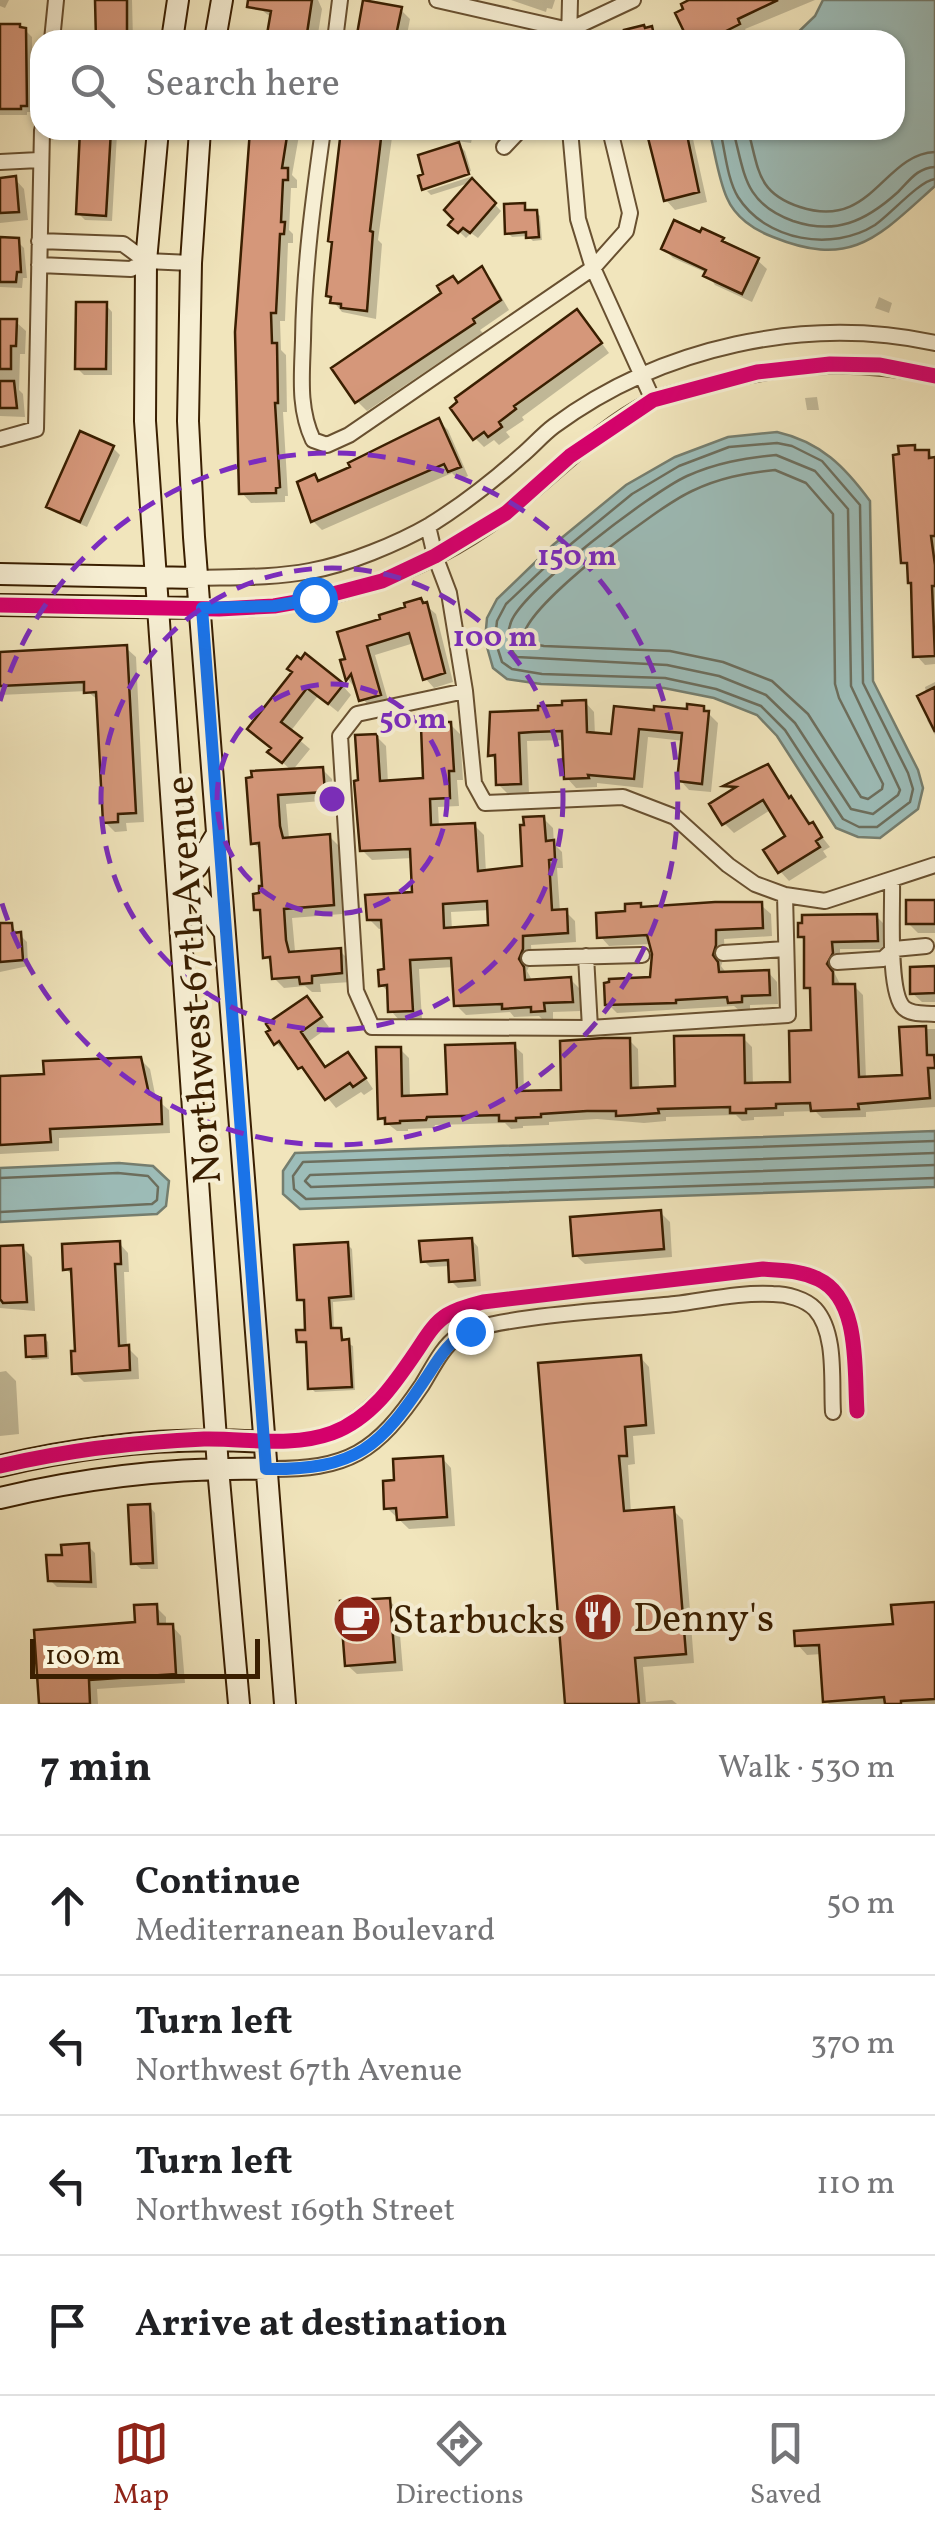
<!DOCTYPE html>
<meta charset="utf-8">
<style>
:root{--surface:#fff;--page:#f2f2f2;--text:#202124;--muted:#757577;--line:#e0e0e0;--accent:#8f2418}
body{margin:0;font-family:Vollkorn,serif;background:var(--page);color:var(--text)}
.scale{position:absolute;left:30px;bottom:25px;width:230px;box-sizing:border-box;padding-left:10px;border:5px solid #3a1f01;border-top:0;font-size:28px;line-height:35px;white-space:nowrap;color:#3a1f01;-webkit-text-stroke:8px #f6eed3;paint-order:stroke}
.stop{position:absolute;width:30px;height:30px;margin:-22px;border:8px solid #1a73e8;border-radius:50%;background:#fff}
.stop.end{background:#1a73e8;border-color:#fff;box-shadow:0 2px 10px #0008}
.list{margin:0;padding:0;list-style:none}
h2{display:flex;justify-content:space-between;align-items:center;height:130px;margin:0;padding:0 40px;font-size:42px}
h2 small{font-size:32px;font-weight:400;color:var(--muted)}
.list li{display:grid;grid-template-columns:65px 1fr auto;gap:30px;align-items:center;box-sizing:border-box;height:140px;padding:0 40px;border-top:2px solid var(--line)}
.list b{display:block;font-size:38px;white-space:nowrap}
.list p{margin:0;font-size:32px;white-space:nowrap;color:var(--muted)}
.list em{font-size:32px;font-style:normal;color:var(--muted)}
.icon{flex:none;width:55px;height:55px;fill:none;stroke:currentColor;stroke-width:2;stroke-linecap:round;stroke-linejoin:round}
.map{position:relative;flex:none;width:935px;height:1704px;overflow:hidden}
.search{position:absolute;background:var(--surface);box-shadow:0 2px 8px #0004;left:30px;right:30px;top:30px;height:110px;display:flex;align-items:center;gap:25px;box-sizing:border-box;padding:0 35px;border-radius:30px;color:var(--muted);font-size:38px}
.sheet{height:690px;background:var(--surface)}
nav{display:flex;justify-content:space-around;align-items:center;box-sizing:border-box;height:140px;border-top:2px solid var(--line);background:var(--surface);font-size:28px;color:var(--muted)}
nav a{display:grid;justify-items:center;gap:5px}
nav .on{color:var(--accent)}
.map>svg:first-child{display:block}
</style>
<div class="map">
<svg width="935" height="1704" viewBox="0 0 935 1704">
<rect width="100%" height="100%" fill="#f1e5bc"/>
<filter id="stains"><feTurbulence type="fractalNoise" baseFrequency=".002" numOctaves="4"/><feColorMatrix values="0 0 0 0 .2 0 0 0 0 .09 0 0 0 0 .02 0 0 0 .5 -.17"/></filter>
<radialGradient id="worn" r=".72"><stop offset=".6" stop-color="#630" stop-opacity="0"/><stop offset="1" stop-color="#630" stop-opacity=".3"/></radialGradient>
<path fill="#9dbdb9" stroke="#757e6f" stroke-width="2.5" d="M823,0H935V186C878,237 852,269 773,237C754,230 735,217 727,198C718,178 715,151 709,130H895V40H790L815,16Z
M777,432C821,442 845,467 870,501L873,681L918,770L923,788L918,809L880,838L858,837L836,828L777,736L757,715L714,698L664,688L541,684L507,679L493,668L485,640L487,618L497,599L553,545L626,485L675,457L728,437Z
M935,1131V1187L300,1209L283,1194V1171L295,1153Z
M119,1163L153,1166L169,1181L166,1206L157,1214L0,1222V1168Z"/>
<path fill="#0003" fill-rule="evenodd" d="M0,0H9L5,8L0,6Z
M98,0H132L133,40H98Z
M260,0H318L322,9L317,40H268L272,18L259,8Z
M511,0H555L552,9L547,8L546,12Z
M694,0H815L745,29L748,34L733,40H691Z
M400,9L410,19L406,40H358Z
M0,27L25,30L32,37L33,112H27V115H0Z
M82,130H113L117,134L112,221L85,220L78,213Z
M253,130H300L292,175L297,180V188H291L289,230L293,234V243H288L285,321H280L281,350L286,355L287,412H283L288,496H285V502L251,503L242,493L240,268Z
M346,130H393L378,240L382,244L376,319L342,312L328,295L334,244L330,241Z
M419,130H474L471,143L424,136Z
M646,130H691L707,202L675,210L666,200Z
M458,144L465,151L471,171L425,186Z
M473,176L475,183L501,211L478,238L471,233L466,238L452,225L472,182L431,195L427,191Z
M15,179L24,189L28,220L0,223V181Z
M524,205L528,213L536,212L540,216L542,240L533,241L528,236L512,237L508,233Z
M702,235L722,240L730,248L757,260L767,269L752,302L715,285L707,273L673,258L664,249Z
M0,240L17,241L24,248L27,278H23L22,288L0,287Z
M482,269L491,279L509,310L480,330L483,333L367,411L357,401L459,285Z
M879,297L892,303L889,313L875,308Z
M106,305L112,312V375H84L77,368Z
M0,321L16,322L26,331L25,354H20L19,390L23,394L25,417L0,416Z
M586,322L609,353L522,417L524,420L506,432L510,437L499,445L494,440L484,447L475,438Z
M817,397L819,410H807L805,398Z
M439,421L448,430L468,476L459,480L452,473L322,530L313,521L315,477L320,483Z
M914,447L919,453L928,452L935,460V664L925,665L916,655L913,585L910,568L904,562Z
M113,448L120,455L87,527L56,513L49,506Z
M421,601L436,614L453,682L434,688L425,678L414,643L375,655L389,704L371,709L348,679L343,662L383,621Z
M126,648L136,657L144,822L126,823L127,831L115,832L105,822L99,701L87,691L0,695V654Z
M295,673L342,685L351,695L338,712L318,696L290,732L310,749L292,771L271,752Z
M935,682V735L927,720L931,718L925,687Z
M585,702L594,712L595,735L613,737L703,708L718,723L711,792L689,790L680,780L684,741L648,737L643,788L597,783V787L576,788L567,778L565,740L527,741L529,793L508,794L498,784V762L490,755L540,713Z
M450,724L460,734L463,780H457L459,806L438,807L439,827L474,825L484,835L486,873L525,868L543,818L553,828L554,844L562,852L563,868H557L560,912H566L575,921L576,942L531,945L532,960L527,971L533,982L570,979L580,989L581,1011L553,1012V1020H543L539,1016L514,1017L510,1012L466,1015L456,1005L454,967L419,969L422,1020L400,1021L391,1011L390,993L381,985L386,972L384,928L379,929L369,919L415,895L413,858L372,860L362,850L360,783L376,736L386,746L388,783L426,780L442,729ZM490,910L491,928L452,930L451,912Z
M767,767L830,847L823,851L827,857L789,881L780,871L789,837L772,809L734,833L724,823L733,792L728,786Z
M322,769L332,779L333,800L286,804L289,838L330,837L339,846L342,914L292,918L295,951V954L340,951L349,960L351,982L320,984L321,992H312L305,986L284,988L274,978L273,964L266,957L263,915L257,909L265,888L262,851L253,843L248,780Z
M932,900H935V933H918L908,923Z
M761,905L771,914L772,936L724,939L725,955L721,966L727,974L768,972L777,982L778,1004L750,1005V1011H740L734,1006L617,1013L608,1004L652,979V944L609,946L600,936L640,906L644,910Z
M876,916L885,925L886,949H840V962L834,972L841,986H854L863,995L866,1079L904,1077L902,1029H935V1107L866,1112V1117L822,1118L815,1111L784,1112V1116L754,1117V1120L742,1121L736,1115L666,1117V1121L644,1123L597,1119L549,1122V1125L523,1126V1128L511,1129L505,1123L435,1125L434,1128L408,1129V1131H397L380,1118L400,1049L409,1058L410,1098L449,1097L514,1046L523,1054L524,1093L564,1092L629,1040L638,1049L639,1090L677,1088L743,1038L752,1047L753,1086L792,1084L814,1033L813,993L807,987L806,942L800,936Z
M11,926L27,942L28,966L0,972V927Z
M935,969V1002H922L912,993Z
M307,999L329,1027L308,1042L327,1069L357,1065L373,1089L364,1095L361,1092L336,1108L288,1050L285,1052L276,1043Z
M140,1059L150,1069L156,1099L169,1110L170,1133L59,1138V1151L0,1154V1078L47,1076Z
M660,1212L670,1222L672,1257L585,1264L575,1255Z
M472,1240L478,1247L481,1286L458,1288L451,1281L450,1266L430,1267L423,1260Z
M119,1243L128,1253L129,1272H124L127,1347L138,1358L139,1379L84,1382L74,1372L78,1353L74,1277L66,1269Z
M347,1244L352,1249L355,1300L333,1302L334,1331L340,1330L345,1342L353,1346L355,1390L315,1392L311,1388L309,1346L299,1341L308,1332L304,1303L300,1299Z
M22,1247L32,1257L35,1311L0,1308V1248Z
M44,1337L48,1342L49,1359L32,1360L28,1356Z
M640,1357L649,1367L655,1434L633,1436L635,1464L628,1465L631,1513L673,1510L683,1520L694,1663L643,1667L646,1702L672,1700L677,1704H567L541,1365Z
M6,1371L16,1381L19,1434L0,1436V1372Z
M442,1458L451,1468L455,1526L409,1529L387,1508L396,1482Z
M149,1506L155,1513L158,1569H141L134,1563Z
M88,1546L95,1553L97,1588L57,1587L50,1580Z
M389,1600L398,1610L403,1671L357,1674L347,1665Z
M935,1605V1704H829L825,1700L822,1654L807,1655L798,1645L895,1627Z
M156,1607L166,1617V1626H172L181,1636L185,1683L97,1689L98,1704H41Z"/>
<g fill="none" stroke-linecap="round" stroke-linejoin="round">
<path stroke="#6c6e5d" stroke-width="2.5" d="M720,130C725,150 727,179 738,197C766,241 832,252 875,225C891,214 919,181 935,179
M733,130C745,175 744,203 793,221C835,235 865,222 898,192C910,180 917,168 935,167
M748,130C759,170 757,193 800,207C872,231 883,154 935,152
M777,443L792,446L822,461L860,505L863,683L908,773L913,789L910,802L877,827H859L843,819L785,730L761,706L716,689L665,678L542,674L512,669L502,662L495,640L497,621L506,604L560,553L632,494L679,466L729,447Z
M776,455L815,471L848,509L851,686L900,790L898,795L873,814L851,809L795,723L766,695L719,676L667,665L517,657C508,648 506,635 511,622C523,590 652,492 687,476C716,463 744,458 776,455Z
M775,470L806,483L833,514L835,684L839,698L883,784L882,789L868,799L861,797L808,714L772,681L723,662L670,651L544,646L527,643L523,638C525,605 659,506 692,491C719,478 745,473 775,470Z
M935,1141L303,1162L293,1176L294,1189L306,1199L935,1178
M935,1153L310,1175L305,1181L311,1187L935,1165
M0,1178L118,1173L148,1176L158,1187L157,1200L152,1204L0,1212"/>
</g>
<path fill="#d5977a" stroke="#3a1f01" stroke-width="2.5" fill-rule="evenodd" d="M95,0H127V40H96Z
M248,0H312L306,40H266L271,11L247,7Z
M363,0L402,7L395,40H356Z
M689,0H778L738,19L740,24L716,36L715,32L699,40H688L675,13L683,9L681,4Z
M0,24H20V27L26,28L27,106H21V109H0Z
M644,25L645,28L652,26L655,40H617V36L625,34L624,30Z
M80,130H111L106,216L76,214Z
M250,130H288L282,168H288V180H283L281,222H285L284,234H280L276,313H271L272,343H277L278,403H275L280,487L276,488V493L239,494L235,332Z
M341,130H382L370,231L373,232L367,311L341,308V304L330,303L331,297L326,296L332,242L328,241Z
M646,130H686L699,192L664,201Z
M459,142L469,174L422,190L418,176L423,174L418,155Z
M16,176L19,212L0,213V178Z
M472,178L496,203L470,233L463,228L458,233L448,225L453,219L444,210Z
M525,203V210H537L539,237L526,238V232L505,234L504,204Z
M674,220L700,232L702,228L724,238L722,241L759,258L742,294L703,276L706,270L661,249Z
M0,237L19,238L21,272H17L16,282H0Z
M482,266L501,300L473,319L475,323L355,403L331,368L441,293L437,286L453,276L458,283Z
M76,302H107L106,369H75Z
M577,309L602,343L514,406L516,409L499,422L502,427L488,437L484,432L473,440L450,408L457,402L455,398Z
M0,319H17L16,346H11V369H0Z
M0,381H14L17,408H0Z
M439,418L461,467L448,472L444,464L311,522L297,482L315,474L318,481L350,467L348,463Z
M80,431L114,446L80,522L46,507Z
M915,445V450H929V458L935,457V536H931L935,565V586H932L935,656L913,657L911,583H908L907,563H901L893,455L899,454L898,446Z
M421,598L423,603L427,602L445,673L423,680L409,633L367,646L381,695L359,701L351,674L346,681L340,660L345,659L337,632L380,619L379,615L405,607L404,603Z
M127,645L136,813L118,814V822L103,823L96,692L84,693V682L0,686V652Z
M305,653L344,684L328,704L307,688L281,722L302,738L282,763L267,752L271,748L247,729L292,672L287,669L297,656L301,659Z
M935,687V732L917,696Z
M586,700L587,732L611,734L614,706L654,710V706L687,709V704L704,706V711H709L702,784L677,781L682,733L639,729L634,779L588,775L589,778L564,779L562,731L533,732L519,733L521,784L496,785L495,755L488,756L490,712L538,710V706L562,705V701Z
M439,722H451L454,771H449L450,798L430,799L431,825L475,823L478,871L522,866L520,825H524L523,817L544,816L546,841L554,840L555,859L549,860L552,910L567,909L568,933L523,936V949L519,959L524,967L525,980L571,977L573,1002L544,1003L545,1011L531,1012V1007L502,1009V1004L454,1006L451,958L410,960L413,1011L388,1012L387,985L379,986L378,970L384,969L381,920H367L365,895L412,892L410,849L360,851L354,781L358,780L355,735L377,734L380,781L423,778L421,727H439ZM487,901L488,925L444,928L443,904Z
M768,764L789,798L791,796L809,824L813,822L822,837L816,841L820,847L778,873L763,850L785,836L763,800L722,825L709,804L736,787L723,786Z
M323,767L325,792L278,795L280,826L283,838L330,834L334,905L284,909L286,940L289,952L341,948L342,973L312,976V983L300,984L299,977L272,979L270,957L263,958L260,910H254L253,894L259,893V886H262L259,843L251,844L246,778L252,777L251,771Z
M906,900H935V924H906Z
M715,902H762L763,928L716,930V945L713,955L718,962L719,972L769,970L770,995L742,996V1002L728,1003L727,997L676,1000V1003L605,1005L604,983L609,982V979L650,977L652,954L647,935L597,938L596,913L625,911V904L641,903V907Z
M877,914L878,941L832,942L833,953L827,964L833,972V984H855L859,1077L902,1075L899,1027L926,1026L927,1055H934L935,1065V1068H928L930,1098L858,1104L859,1109L811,1111L810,1103L776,1104V1108L746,1109V1113H730V1107L658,1109L659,1113L633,1115L616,1116V1111H587L541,1114V1117L516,1118V1121H499V1115L427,1117L426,1120L400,1121V1123L385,1124V1118L378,1119L376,1047H401L402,1096L447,1094L445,1045L515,1043L517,1091L561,1090L560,1041L604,1038H630L631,1088L675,1086L674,1036L744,1035L745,1083L790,1082L789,1031L811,1030L810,988H804V937H798V923H802V915Z
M0,923H12L13,933L21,932L23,960L0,962Z
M935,966V993L910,994V967Z
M307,996L322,1017L301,1032L325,1067L348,1052L366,1078L353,1087L350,1083L325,1100L302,1067L298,1069L279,1041L274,1045L266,1032L270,1030L266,1024Z
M141,1057L149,1094L161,1098L162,1124L50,1129L51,1142L0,1145V1076L44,1074L43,1061Z
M661,1210L664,1249L573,1256L570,1217Z
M472,1238L475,1280L449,1282L448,1260L421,1262L419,1241Z
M120,1241L121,1264H115L119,1346L129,1345L130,1370L72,1374L71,1351H75L71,1269L63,1270L62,1244Z
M348,1242L351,1296L329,1298L331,1328H341L342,1340L349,1339L352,1387L308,1389L306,1342H297L296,1330H305L304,1300H297L294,1245Z
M23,1245L27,1302L3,1303L0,1299V1246Z
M45,1335L46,1356L26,1357L25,1336Z
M641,1355L646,1425L625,1427L627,1456H619L624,1511L674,1507L686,1654L635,1658L639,1704H565L538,1363Z
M443,1456L447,1517L397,1520L396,1508L384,1509L383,1481L394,1480L393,1459Z
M150,1504L153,1563L131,1564L128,1505Z
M89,1543L91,1582L48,1581L46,1555H62L61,1545Z
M390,1598L395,1662L345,1666L340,1601Z
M935,1602V1699L901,1701V1704H885L884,1697L823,1702L819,1645L795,1646L794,1631L893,1624L891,1605Z
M157,1604L158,1624H173L176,1674L89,1680L90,1704H39L34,1630L135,1622L134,1605Z"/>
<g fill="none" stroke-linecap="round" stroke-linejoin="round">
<g stroke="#685030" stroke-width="18">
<path id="street" d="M437,0L569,30L633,0
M52,40L56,0
M335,40L340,0
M569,40L570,0
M323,130C313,201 304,269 303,340C302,375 298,408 313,440L327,445L349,435L593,268L626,231L630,213L610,130
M570,130L578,219L593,268L653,400
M504,147L520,130
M0,162L39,160
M39,241L123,244L146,261
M39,265L131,269L146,261L191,263
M0,439L36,429L42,130
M428,526L435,556L449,593L465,691L474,783L485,803L623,797L675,817L728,865L755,884L785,895L825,901L935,865
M197,578C234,577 273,578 310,571C346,565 399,543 430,525C462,505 493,481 521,456C532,447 542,435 554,426C661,347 805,315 935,343
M202,608C308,615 423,577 507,512C555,475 597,428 651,401C666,393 686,391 703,386C787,364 849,359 935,376
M465,691L357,714L340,736L356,991L372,1027L590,1028L788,1015L785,895
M892,880C893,905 887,993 904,1008C912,1015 924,1013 935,1014
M723,953L786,949
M586,956L590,1028
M529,958L642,955
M837,962L883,959L894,949L926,946
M264,1442C340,1444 370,1416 412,1358C422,1343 431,1325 446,1315C457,1308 470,1305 483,1302L763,1269C782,1271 800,1270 818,1279C861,1299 854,1371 857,1411
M266,1469C349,1470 376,1453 422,1385C432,1369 442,1347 458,1336C485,1316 633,1309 675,1304C707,1300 741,1292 773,1294C787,1294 805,1299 815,1309C837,1333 831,1383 833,1412"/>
</g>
<g stroke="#3a1f01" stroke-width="24">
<path id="secondary" d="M172,40L178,0
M215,40L222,0
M158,130L146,261L145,421L218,1468L239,1704
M200,130L191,263L188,421L194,537L285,1704
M0,574L197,578
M0,605L202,608
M217,834L197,867L179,884L198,896L223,930
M0,1466C88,1445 174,1436 264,1442
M0,1498C88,1477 175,1467 266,1469"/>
</g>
<use href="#street" stroke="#f6eed3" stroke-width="14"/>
<use href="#secondary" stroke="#f6eed3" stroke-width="20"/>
<g stroke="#f6eed3" stroke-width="21">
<path id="cycleway" d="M0,605L219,609L274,606L314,599L382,581L435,556L506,513L570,456L653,400L757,372L830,364L880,365L935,376
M0,1466C68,1450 134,1442 204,1439C247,1438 290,1448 332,1433C372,1418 395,1383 418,1349C426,1337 434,1323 447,1315C458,1308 471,1305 483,1302L763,1269C782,1271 800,1270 818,1279C861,1299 854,1371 857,1411"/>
</g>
<use href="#cycleway" stroke="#d6006c" stroke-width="15"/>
</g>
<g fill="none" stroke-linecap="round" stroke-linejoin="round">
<path stroke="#1a73e8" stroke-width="12" d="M314,599L274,606L202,608L266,1469C357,1470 380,1448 428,1375C439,1358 450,1339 470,1331"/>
</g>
<g fill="none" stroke="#7b2cbf" stroke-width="5" stroke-dasharray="18 12">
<circle cx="332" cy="799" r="115"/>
<circle cx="332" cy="799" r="231"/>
<path d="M0 701A346 346 0 1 1 0 897"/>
</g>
<defs>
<g id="restaurant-disc" transform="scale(2.5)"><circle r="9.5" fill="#8f2418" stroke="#f6eed3"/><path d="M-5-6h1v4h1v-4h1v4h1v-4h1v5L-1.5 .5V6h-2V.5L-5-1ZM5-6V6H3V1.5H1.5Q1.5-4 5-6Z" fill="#fff"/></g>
<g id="cafe-disc" transform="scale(2.5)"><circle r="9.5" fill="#8f2418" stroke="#f6eed3"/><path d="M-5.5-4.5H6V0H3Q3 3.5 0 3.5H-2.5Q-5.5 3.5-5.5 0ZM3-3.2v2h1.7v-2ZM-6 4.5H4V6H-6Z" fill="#fff"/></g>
</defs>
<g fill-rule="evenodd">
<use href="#restaurant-disc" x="598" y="1617"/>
<use href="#cafe-disc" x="357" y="1619"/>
</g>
<g text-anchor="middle" stroke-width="8" stroke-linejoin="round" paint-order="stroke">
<g font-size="40" fill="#3a1f01" stroke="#f6eed3">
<text transform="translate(192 980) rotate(-94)" y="14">Northwest 67th Avenue</text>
</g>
<g font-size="40" fill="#3a1f01" stroke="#f6eed3" text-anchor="start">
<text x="633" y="1631">Denny's</text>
<text x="392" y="1633">Starbucks</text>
</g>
</g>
<circle cx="332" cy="799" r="15" fill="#7b2cbf" stroke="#f6eed3" stroke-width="5"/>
<g font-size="30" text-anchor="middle" font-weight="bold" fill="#7b2cbf" stroke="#f6eed3" stroke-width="8" stroke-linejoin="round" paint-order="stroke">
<text x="577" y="565">150 m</text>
<text x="495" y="646">100 m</text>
<text x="413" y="728">50 m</text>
</g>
<rect width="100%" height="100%" filter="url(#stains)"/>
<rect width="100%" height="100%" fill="url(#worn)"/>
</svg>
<div class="scale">100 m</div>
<div class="stop" style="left:314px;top:599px"></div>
<div class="stop end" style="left:470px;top:1331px"></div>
<div class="search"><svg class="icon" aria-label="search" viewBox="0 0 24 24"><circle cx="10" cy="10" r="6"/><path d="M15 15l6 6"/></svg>Search here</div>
</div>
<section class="sheet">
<h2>7 min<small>Walk · 530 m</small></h2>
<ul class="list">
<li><svg class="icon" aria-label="ahead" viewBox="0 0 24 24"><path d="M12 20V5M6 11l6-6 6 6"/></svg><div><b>Continue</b><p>Mediterranean Boulevard</p></div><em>50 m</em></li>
<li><svg class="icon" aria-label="left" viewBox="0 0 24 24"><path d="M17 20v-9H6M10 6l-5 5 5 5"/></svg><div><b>Turn left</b><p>Northwest 67th Avenue</p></div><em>370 m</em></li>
<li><svg class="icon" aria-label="left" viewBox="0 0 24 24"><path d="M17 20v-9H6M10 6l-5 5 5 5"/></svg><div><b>Turn left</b><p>Northwest 169th Street</p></div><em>110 m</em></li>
<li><svg class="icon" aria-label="arrive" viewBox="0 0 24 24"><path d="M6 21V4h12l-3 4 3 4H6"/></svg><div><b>Arrive at destination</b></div></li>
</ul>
</section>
<nav>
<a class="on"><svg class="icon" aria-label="map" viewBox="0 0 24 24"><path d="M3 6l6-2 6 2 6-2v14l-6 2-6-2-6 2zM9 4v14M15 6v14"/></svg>Map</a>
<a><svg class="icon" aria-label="directions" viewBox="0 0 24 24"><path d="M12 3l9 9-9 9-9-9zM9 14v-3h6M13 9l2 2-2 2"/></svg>Directions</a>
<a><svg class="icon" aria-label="saved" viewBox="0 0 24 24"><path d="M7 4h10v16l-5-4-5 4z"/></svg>Saved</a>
</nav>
